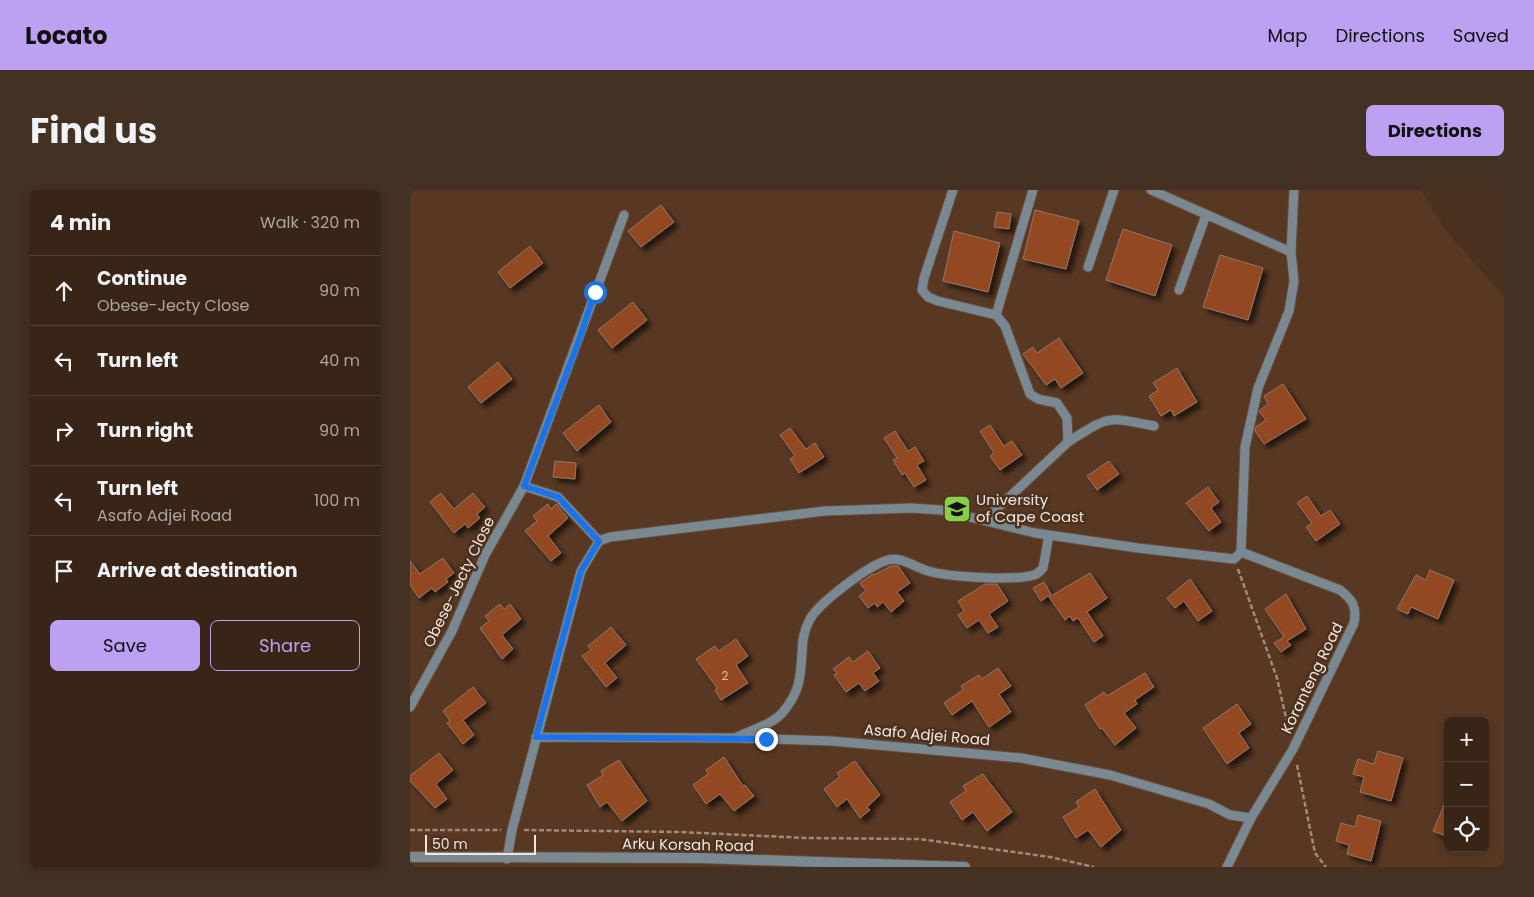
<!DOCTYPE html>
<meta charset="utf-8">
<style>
:root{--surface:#382517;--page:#433124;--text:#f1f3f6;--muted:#aba5a1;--line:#524236;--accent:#bca0f2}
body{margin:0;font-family:Poppins,sans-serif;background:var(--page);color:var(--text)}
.controls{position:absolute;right:15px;bottom:15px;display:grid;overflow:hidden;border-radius:8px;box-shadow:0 2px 12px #0003}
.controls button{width:45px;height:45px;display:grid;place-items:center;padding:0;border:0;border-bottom:1px solid var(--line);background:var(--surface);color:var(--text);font:25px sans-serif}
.scale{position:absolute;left:15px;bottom:12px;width:111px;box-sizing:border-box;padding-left:5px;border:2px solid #f5e4d9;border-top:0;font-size:14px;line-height:18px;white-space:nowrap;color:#f5e4d9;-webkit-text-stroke:4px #4b311f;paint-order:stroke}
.stop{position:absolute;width:15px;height:15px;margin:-11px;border:4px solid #1a73e8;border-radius:50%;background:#fff}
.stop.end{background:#1a73e8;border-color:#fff;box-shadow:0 1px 5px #0008}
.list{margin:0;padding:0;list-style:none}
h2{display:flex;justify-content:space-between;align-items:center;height:65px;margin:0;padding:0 20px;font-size:21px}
h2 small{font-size:16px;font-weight:400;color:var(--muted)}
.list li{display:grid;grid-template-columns:32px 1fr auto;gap:15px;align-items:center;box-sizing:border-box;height:70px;padding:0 20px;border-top:1px solid var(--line)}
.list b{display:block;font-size:19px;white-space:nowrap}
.list p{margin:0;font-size:16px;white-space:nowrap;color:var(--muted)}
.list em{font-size:16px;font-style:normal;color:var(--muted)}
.actions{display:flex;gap:10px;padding:15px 20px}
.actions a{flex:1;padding:11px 0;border:1px solid var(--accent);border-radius:8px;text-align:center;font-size:18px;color:var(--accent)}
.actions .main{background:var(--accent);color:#111}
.icon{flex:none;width:28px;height:28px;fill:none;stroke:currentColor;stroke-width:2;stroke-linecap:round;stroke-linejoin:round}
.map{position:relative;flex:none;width:1094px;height:677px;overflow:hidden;border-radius:8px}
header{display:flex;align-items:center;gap:30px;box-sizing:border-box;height:70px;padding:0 25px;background:var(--accent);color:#111}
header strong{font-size:24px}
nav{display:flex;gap:28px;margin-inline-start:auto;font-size:18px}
.intro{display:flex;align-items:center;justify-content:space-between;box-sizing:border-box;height:120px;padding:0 30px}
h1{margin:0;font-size:35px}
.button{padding:12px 22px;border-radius:8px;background:var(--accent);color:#111;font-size:18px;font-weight:700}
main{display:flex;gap:30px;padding:0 30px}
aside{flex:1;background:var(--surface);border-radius:8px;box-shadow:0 2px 12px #0003}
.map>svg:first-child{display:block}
</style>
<header>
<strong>Locato</strong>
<nav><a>Map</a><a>Directions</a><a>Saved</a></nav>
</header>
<div class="intro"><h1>Find us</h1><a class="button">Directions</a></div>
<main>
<aside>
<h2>4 min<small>Walk · 320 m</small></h2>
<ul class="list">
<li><svg class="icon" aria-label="ahead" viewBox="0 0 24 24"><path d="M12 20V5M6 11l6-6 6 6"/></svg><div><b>Continue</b><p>Obese-Jecty Close</p></div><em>90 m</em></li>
<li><svg class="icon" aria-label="left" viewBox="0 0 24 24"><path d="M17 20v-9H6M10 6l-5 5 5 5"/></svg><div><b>Turn left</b></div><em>40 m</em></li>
<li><svg class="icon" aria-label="right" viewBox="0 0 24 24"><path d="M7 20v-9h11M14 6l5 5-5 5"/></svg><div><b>Turn right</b></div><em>90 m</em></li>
<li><svg class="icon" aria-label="left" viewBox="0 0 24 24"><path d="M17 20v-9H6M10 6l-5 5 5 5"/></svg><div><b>Turn left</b><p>Asafo Adjei Road</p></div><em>100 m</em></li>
<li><svg class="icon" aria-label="arrive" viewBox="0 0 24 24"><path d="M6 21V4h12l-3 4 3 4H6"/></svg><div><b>Arrive at destination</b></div></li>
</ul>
<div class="actions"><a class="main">Save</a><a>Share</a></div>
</aside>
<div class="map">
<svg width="1094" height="677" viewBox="0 0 1094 677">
<defs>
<filter id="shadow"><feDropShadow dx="4.5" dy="4.5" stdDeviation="2.5" flood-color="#0009"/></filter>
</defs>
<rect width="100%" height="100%" fill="#4b311f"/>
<path fill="#583823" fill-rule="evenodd" d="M0,0H1011L1036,41L1094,106V677H0ZM1038,531H1075V658H1038Z"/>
<path fill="#924922" stroke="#977667" filter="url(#shadow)" d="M251,15L264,32L231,57L218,41Z
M625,20L669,31L656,79L613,69Z
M587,22L601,24L599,39L584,37Z
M713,39L762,55L745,106L696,90Z
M544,41L590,53L578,102L533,91Z
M120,56L133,73L100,98L88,82Z
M810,65L853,78L838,130L793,117Z
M223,112L237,130L202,158L188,140Z
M649,148L673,183L651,198L645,189L636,195L613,164L623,157L627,163Z
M88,172L102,189L71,213L58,197Z
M767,178L787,212L764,226L761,220L751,226L739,206L748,200L743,193Z
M873,194L896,229L854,254L845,241L846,237L856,230L849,221L858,214L854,206Z
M189,215L201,232L167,261L153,243Z
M580,235L594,256L602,251L612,265L590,280L580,266L584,263L570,241Z
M380,238L396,259L405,253L414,267L389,283L380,269L385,266L370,245Z
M485,241L498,261L505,257L514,271L507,275L516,290L504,297L495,283L492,285L483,270L487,268L474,248Z
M145,271L166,273L165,289L143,287Z
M699,271L709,284L687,300L677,286Z
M798,297L809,312L801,318L811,332L799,341L776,313Z
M31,303L44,319L63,303L75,317L67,324L70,328L58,338L55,334L44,343L20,312Z
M897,306L911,326L920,320L930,334L906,351L896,337L902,333L887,313Z
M138,314L141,319L146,314L158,328L138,346L151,363L141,371L115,341L127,331L123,326Z
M33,368L44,383L36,389L38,392L25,402L22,398L9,408L0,395V371L10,384Z
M481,376H488L500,393L487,402L494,411L481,422L473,412L467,417L465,413L458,418L449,406L456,401L450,393L463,384L464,385Z
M1020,380L1044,390L1028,429L1001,417L998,424L987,419L1006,385L1016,390Z
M680,383L697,408L677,422L693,446L684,452L668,428L663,431L660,426L655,430L639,407Z
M780,389L802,421L788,431L774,411L765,418L757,408Z
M634,392L641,404L631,411L623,398Z
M575,394H587L598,411L579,424L588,437L578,443L569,430L557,438L548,425L554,421L548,411Z
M876,404L896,439L877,451L881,455L871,462L864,453L874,447L855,419Z
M90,414L94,419L100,414L111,429L92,445L103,459L92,469L70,438L79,431L75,426Z
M201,437L216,455L195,473L207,488L196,497L172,466L181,460L178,456Z
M326,449L338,466L326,475L338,493L311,510L305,500L307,498L286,469L305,456L309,461Z
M458,461L470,478L463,483L469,491L455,501L449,493L436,502L424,485L427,483L423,479L439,467L443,472Z
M588,478L601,496L589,504L601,522L579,537L562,511L542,525L534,513L553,500L551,496L569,485L572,489Z
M735,483L744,497L725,510L727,514L714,523L726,538L705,555L692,538L690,539L675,515L694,502L697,506Z
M63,497L76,513L53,530L64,545L53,554L37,533L40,531L33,521Z
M827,514L841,534L829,543L839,558L817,574L793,538Z
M968,561L993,568L981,611L950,602L954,587L943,584L948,569L964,574Z
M29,563L43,580L26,594L37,609L25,618L0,591V586Z
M314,567L333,596L335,595L344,606L324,621L310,604L296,614L283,595L298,584L296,580Z
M209,570L237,611L212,631L197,612L190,617L177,595L193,585L191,581Z
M445,571L470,605L457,617L460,620L450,628L437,609L427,617L414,599L430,587L427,583Z
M573,584L602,622L577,641L563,622L552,630L540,612L556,601L553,596Z
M685,599L711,640L691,657L678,640L666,648L653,627L669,617L666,612Z
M1038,606V647L1023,641Z
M948,625L971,631L961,671L937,664L939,655L926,651L931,633L945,637Z"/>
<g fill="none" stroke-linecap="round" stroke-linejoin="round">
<g stroke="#664e3d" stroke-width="11">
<path id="lane" d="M543,0L514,88L512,100L518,107L528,111L586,125L595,136L620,204L628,209L647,213L657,228L658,252L575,330
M881,62L884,0
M678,77L704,0
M769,100L796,25
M586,125L623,0
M658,252C699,226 696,226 744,236
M114,296L148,307L189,351
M831,362L930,400C943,410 947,417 944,433L883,559L841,628
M0,517L42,441L75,365L114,296L214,25
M126,547L327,548L422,551L611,568L700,585L799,614L820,625L841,628L817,677
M327,547C342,540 363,534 373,522C394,497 390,479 393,450C394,443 397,435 400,429C410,412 457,377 475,371C490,365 504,377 518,381C538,387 605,391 624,385C628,384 630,381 633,378L639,345
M97,669L102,640L171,381L189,351L200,347L415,321L501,318L531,320L625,343L728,358L824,369L831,362L835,257L848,198L879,121L884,91L881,62L741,0"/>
</g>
<g stroke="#664e3d" stroke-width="12">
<path id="street" d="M0,667L290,668L555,677"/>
</g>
<path stroke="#a08a7c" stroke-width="2.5" stroke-dasharray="5 2.5" stroke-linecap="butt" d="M828,379L867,488L879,541
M887,575L905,663L916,677
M0,640H91
M114,640L271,642L395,648L509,649L640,667L684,677"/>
<use href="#lane" stroke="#7a8891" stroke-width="9"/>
<use href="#street" stroke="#7a8891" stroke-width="10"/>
</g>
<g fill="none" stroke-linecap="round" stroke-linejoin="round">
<path stroke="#1a73e8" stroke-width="6" d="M185,102L168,153L114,296L148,307L189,351L171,381L126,547L356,549"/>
</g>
<defs>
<g id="university-square" transform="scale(1.4375)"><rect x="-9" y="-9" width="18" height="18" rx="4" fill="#88cf49" stroke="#4b311f"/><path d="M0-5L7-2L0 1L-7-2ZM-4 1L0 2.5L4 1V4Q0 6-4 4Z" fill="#111"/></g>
</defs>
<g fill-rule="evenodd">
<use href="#university-square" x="547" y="319"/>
</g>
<g text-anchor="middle" stroke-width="5" stroke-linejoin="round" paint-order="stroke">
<g font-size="12" fill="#dcbdab">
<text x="315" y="490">2</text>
</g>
<g font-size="15" fill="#f5e4d9" stroke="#4b311f" text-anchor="start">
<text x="566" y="315">University<tspan x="566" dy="17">of Cape Coast</tspan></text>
</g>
<g font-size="15" fill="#f5e4d9" stroke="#4b311f">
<text transform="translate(49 392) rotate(-64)" y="5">Obese-Jecty Close</text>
<text transform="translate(902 488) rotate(-64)" y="5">Koranteng Road</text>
<text transform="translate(517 545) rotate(5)" y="5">Asafo Adjei Road</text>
<text transform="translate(278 655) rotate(1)" y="5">Arku Korsah Road</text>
</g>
</g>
</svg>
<div class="controls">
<button>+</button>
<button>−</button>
<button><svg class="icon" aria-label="locate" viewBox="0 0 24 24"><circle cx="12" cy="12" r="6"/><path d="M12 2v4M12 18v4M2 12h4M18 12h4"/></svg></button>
</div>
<div class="scale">50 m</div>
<div class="stop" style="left:185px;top:102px"></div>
<div class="stop end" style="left:356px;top:549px"></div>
</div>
</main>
